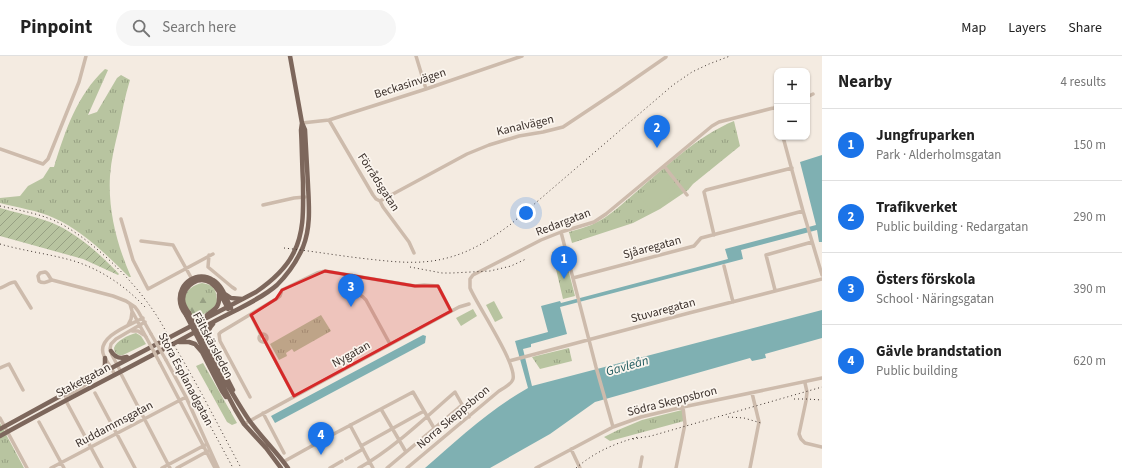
<!DOCTYPE html>
<meta charset="utf-8">
<style>
:root{--surface:#fff;--page:#f6f6f6;--text:#222;--muted:#767676;--line:#e0e0e0;--accent:#1a73e8}
body{margin:0;font-family:"Source Sans 3",sans-serif;background:var(--page);color:var(--text)}
.controls{position:absolute;right:12px;top:12px;display:grid;overflow:hidden;border-radius:8px;box-shadow:0 1px 3px #0004}
.controls button{width:36px;height:36px;display:grid;place-items:center;padding:0;border:0;border-bottom:1px solid var(--line);background:var(--surface);color:var(--text);font:20px sans-serif}
.you{position:absolute;left:526px;top:157px;width:14px;height:14px;margin:-10px;border:3px solid #fff;border-radius:50%;background:#1a73e8;box-shadow:0 0 0 6px #1a73e833}
.badge{display:grid;place-items:center;width:26px;height:26px;border-radius:50%;background:var(--accent);color:#fff;font-size:13px;font-weight:700}
.pin{position:absolute;translate:-50% -33px;filter:drop-shadow(0 1px 2px #0008)}
.pin::after{content:'';position:absolute;top:21px;width:14px;height:12px;background:inherit;clip-path:polygon(0 0,100% 0,50% 100%)}
.list{margin:0;padding:0;list-style:none}
h2{display:flex;justify-content:space-between;align-items:center;height:52px;margin:0;padding:0 16px;font-size:17px}
h2 small{font-size:13px;font-weight:400;color:var(--muted)}
.list li{display:grid;grid-template-columns:26px 1fr auto;gap:12px;align-items:center;box-sizing:border-box;height:72px;padding:0 16px;border-top:1px solid var(--line)}
.list b{display:block;font-size:15px;white-space:nowrap}
.list p{margin:0;font-size:13px;white-space:nowrap;color:var(--muted)}
.list em{font-size:13px;font-style:normal;color:var(--muted)}
.icon{flex:none;width:22px;height:22px;fill:none;stroke:currentColor;stroke-width:2;stroke-linecap:round;stroke-linejoin:round}
.map{position:relative;flex:none;width:822px;height:412px;overflow:hidden}
header{display:flex;align-items:center;gap:24px;box-sizing:border-box;height:56px;padding:0 20px;background:var(--surface);border-bottom:1px solid var(--line)}
header strong{font-size:19px}
nav{display:flex;gap:22px;margin-inline-start:auto;font-size:14px}
.search{width:280px;height:36px;background:var(--page);display:flex;align-items:center;gap:10px;box-sizing:border-box;padding:0 14px;border-radius:22px;color:var(--muted);font-size:15px}
main{display:flex}
aside{flex:1;background:var(--surface)}
.map>svg:first-child{display:block}
</style>
<header>
<strong>Pinpoint</strong>
<div class="search"><svg class="icon" aria-label="search" viewBox="0 0 24 24"><circle cx="10" cy="10" r="6"/><path d="M15 15l6 6"/></svg>Search here</div>
<nav><a>Map</a><a>Layers</a><a>Share</a></nav>
</header>
<main>
<div class="map">
<svg width="822" height="412" viewBox="0 0 822 412">
<defs>
<pattern id="grass-tufts" width="24" height="20" patternUnits="userSpaceOnUse"><rect width="24" height="20" fill="#b8c4a0"/><path d="M3 7l-1-3M5 7V3M7 7l1-3M15 17l-1-3M17 17v-4M19 17l1-3" fill="none" stroke="#97a083"/></pattern>
<pattern id="forest-firs" width="22" height="20" patternUnits="userSpaceOnUse"><rect width="22" height="20" fill="#b8c4a0"/><path d="M5 1l3.5 6h-7zM16 11l3.5 6h-7z" fill="#97a083"/></pattern>
<pattern id="garden-furrows" width="10" height="10" patternUnits="userSpaceOnUse"><rect width="10" height="10" fill="#b8c4a0"/><path d="M-1 1l2-2M0 10L10 0M9 11l2-2" fill="none" stroke="#97a083"/></pattern>
</defs>
<rect width="100%" height="100%" fill="#f4ebe1"/>
<path fill="url(#grass-tufts)" d="M105,13L108,14L88,59L97,56L117,22L121,19L130,24C125,40 122,56 119,72C115,88 111,104 110,120C108,155 117,189 131,221H129C107,199 83,175 54,162C37,154 18,152 0,147V142L20,140L28,130L43,122L50,111H54C65,75 77,39 105,13Z
M734,65L740,90L693,128L688,134L660,153L633,167L572,187L569,176C578,173 588,171 595,167C610,160 622,148 635,137C663,113 699,79 734,65Z
M563,193L575,240L563,243L552,196Z
M202,227C215,229 217,235 217,248L208,256L195,262H193C190,257 187,252 185,247C182,236 193,229 202,227Z
M321,259L331,275L294,296L292,293L286,297L287,300L279,304L270,288Z
M136,277L141,280L146,288L123,299C118,300 114,297 114,292C116,285 128,279 136,277Z
M569,292L572,305L540,313L532,301Z
M203,307L237,367L232,369L227,366L196,310Z
M682,354L684,365L610,385L604,381L618,374L642,364Z
M0,367L24,412H0Z"/>
<path fill="url(#forest-firs)" d="M203,235L213,252L195,262L185,245Z"/>
<path fill="url(#garden-furrows)" d="M0,152C17,157 34,160 50,166C76,176 100,198 119,218L118,219L83,203L0,180Z"/>
<path fill="#b8c4a0" d="M664,119L677,136L652,156L639,140Z
M494,245L503,262L495,266L486,249Z
M473,253L477,260L461,270L456,262Z"/>
<path fill="#7fb0b2" d="M822,99V186H819L817,174L741,194L743,203L560,251L567,278L531,288V291L523,293L532,330L822,254V282L765,298L766,302L752,305L750,302L595,346L550,378L490,412H425C457,384 490,353 528,332L515,285L548,276L541,250L560,245L561,247L728,203L725,193L816,169L800,106Z
M423,279L426,280L425,287L275,367L271,360Z"/>
<g fill="none" stroke-linecap="round" stroke-linejoin="round">
<path stroke="#cdbbac" stroke-width="3.5" d="M416,0L426,33
M807,41L813,38
M775,51L777,60
M329,64L373,139L376,143L380,145L383,151L409,186L414,197
M302,67L329,64L426,33L522,0
M783,81L803,155L822,219
M0,93L43,108L48,103L79,26L86,0
M664,110L687,139
M380,145L467,98L489,89L519,80L543,76L563,71L617,35L666,1V0
M263,149L294,142L305,141
M121,163L133,204L148,233L213,198
M561,176L596,311L613,371
M714,179L704,136L706,134L792,112
M141,185L173,189L193,225
M209,199L208,211L232,231L235,233
M724,210L733,246
M352,219L358,232L357,237L363,241L366,244L390,288
M573,222L694,190L701,182L803,155
M52,224C47,226 43,228 39,225L38,220L40,217L45,216C49,217 49,222 52,224L113,240L126,245L135,251L138,255L151,278
M0,232C5,231 10,226 15,226L31,252
M775,234L766,199L812,186
M130,248L132,255L146,281
M251,259L261,279
M128,269L131,263L132,256
M132,275H138L144,279
M259 282a4 4 0 1 1 8 0a4 4 0 1 1-8 0Z
M265,285L294,340
M166,304L186,341L218,412
M509,305L689,257L822,223
M160,307L215,412
M0,312L9,308L23,334
M120,316L170,412
M121,316L112,299L110,293L111,288L116,283L145,266
M115,319C112,313 107,306 104,300C95,281 130,269 143,262
M87,327L83,331L66,340V345L102,412
M805,327L807,336L806,345L799,378L801,383L805,387L822,391
M95,337L135,412
M250,341L220,285L219,278L221,276L276,243L280,240L282,234L317,217L325,215L415,230L424,229L438,230L451,255
M381,353L406,396
M263,357L284,397
M0,362L27,412
M39,366L64,412
M244,368L459,251L469,248
M350,369L373,412
M361,390L424,355
M571,393L580,412
M346,403L363,393
M283,406L328,381L413,336L434,372
M51,412L186,341
M162,412L205,389
M177,412L208,395
M330,412L342,405
M359,412C393,393 425,362 455,336L469,361
M387,412L462,349
M407,412L499,335C504,332 512,328 513,323C517,308 477,249 470,232V223L473,219L541,184L561,176L594,166L606,158L712,70L719,66L777,51
M536,412L613,371L641,361L683,351L822,322
M640,412L642,401
M676,412L685,368L683,351
M750,412L759,366L752,337"/>
<path stroke="#7d675c" stroke-width="4.5" d="M225,238L231,242L242,243
M189,257C186,253 183,248 183,243C184,229 199,219 211,227C219,232 224,245 228,253
M186,259C183,255 180,250 180,245C178,227 198,214 213,224C223,230 226,243 231,252
M207,259C217,252 220,250 219,238
M213,268C208,273 207,278 208,285L233,334
M203,285C218,312 232,339 249,364C261,381 276,395 288,412
M179,286H189L195,288L202,296L222,335L226,341
M200,286L235,353L244,368L266,392L281,412
M111,295C115,302 120,303 127,301
M102,316L105,309V302
M0,373L117,309L256,236C272,225 286,213 294,196C305,174 303,150 303,126C302,109 302,91 301,74L302,67
M0,380C68,342 138,308 206,270C228,257 259,245 277,229C288,218 297,205 303,191C311,171 309,150 308,129C307,110 306,92 305,74L302,67L290,0"/>
<path stroke="#3b302b" stroke-width="1" stroke-dasharray="1 3" stroke-linecap="butt" d="M0,150C18,154 36,157 53,164C87,179 129,220 150,250C159,262 166,276 174,289C198,329 219,371 241,412
M0,188C24,195 50,198 74,205C102,214 125,230 145,251
M284,192C312,195 340,200 368,203C395,206 421,209 447,202C471,196 491,183 511,168L673,29L692,16L709,8L730,0
M410,211L442,217H452L490,215L511,210L526,203
M165,286L233,412
M794,343H806L822,344
M728,361L744,362L761,367
M633,383L651,380L822,331
M576,412C595,396 613,388 638,381"/>
<path stroke="#cdbbac" stroke-width="3.5" d="M151,278L166,304
M146,281L160,307"/>
<path stroke="#7d675c" stroke-width="4.5" d="M189,257L203,285
M186,259L200,286"/>
</g>
<path fill="#d62828" fill-opacity="0.2" stroke="#d62828" stroke-width="3" stroke-linejoin="round" d="M325,215L415,230H438L451,255L294,340L251,259L276,243L282,234Z"/>
<g text-anchor="middle" stroke-width="3.5" stroke-linejoin="round" paint-order="stroke">
<g font-size="12" fill="#3b302b" stroke="#fbf5ee">
<text transform="translate(410 27) rotate(-18)" y="4">Beckasinvägen</text>
<text transform="translate(525 69) rotate(-13)" y="4">Kanalvägen</text>
<text transform="translate(379 126) rotate(57)" y="4">Förrådsgatan</text>
<text transform="translate(563 166) rotate(-21)" y="4">Redargatan</text>
<text transform="translate(652 191) rotate(-15)" y="4">Sjåaregatan</text>
<text transform="translate(663 254) rotate(-15)" y="4">Stuvaregatan</text>
<text transform="translate(213 289) rotate(62)" y="4">Fältskärsleden</text>
<text transform="translate(351 298) rotate(-29)" y="4">Nygatan</text>
<text transform="translate(186 323) rotate(62)" y="4">Stora Esplanadgatan</text>
<text transform="translate(83 324) rotate(-28)" y="4">Staketgatan</text>
<text transform="translate(672 345) rotate(-14)" y="4">Södra Skeppsbron</text>
<text transform="translate(453 361) rotate(-40)" y="4">Norra Skeppsbron</text>
<text transform="translate(114 368) rotate(-28)" y="4">Ruddammsgatan</text>
</g>
<g font-size="13" font-style="italic" fill="#1f5a5e" stroke="#fbf5ee">
<text transform="translate(627 309) rotate(-16)" y="5">Gavleån</text>
</g>
</g>
</svg>
<div class="controls">
<button>+</button>
<button>−</button>
</div>
<div class="you"></div>
<div class="pin badge" style="left:564px;top:223px">1</div>
<div class="pin badge" style="left:657px;top:92px">2</div>
<div class="pin badge" style="left:351px;top:251px">3</div>
<div class="pin badge" style="left:321px;top:399px">4</div>
</div>
<aside>
<h2>Nearby<small>4 results</small></h2>
<ul class="list">
<li><span class="badge">1</span><div><b>Jungfruparken</b><p>Park · Alderholmsgatan</p></div><em>150 m</em></li>
<li><span class="badge">2</span><div><b>Trafikverket</b><p>Public building · Redargatan</p></div><em>290 m</em></li>
<li><span class="badge">3</span><div><b>Östers förskola</b><p>School · Näringsgatan</p></div><em>390 m</em></li>
<li><span class="badge">4</span><div><b>Gävle brandstation</b><p>Public building</p></div><em>620 m</em></li>
</ul>
</aside>
</main>
